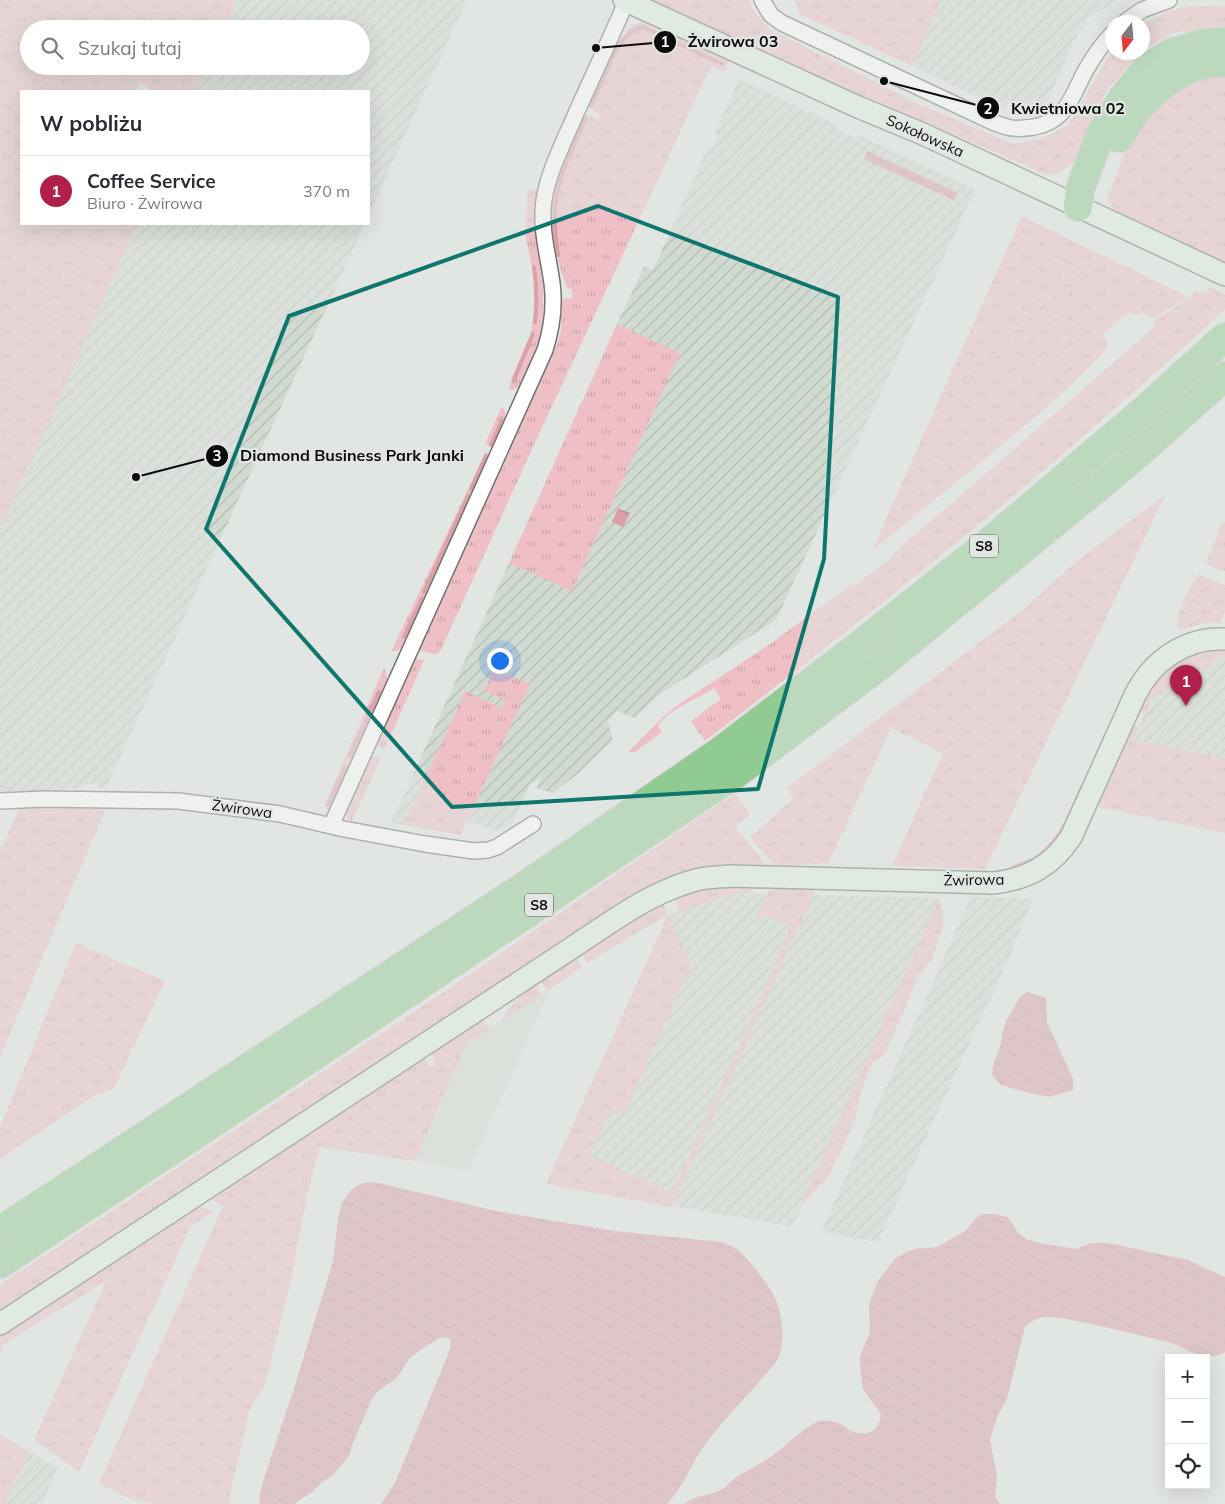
<!DOCTYPE html>
<html lang="pl">
<meta charset="utf-8">
<style>
:root{--surface:#fff;--page:#f7f7f7;--text:#2b2b33;--muted:#7c7c81;--line:#e1e1e2;--accent:#b1204b}
body{margin:0;font-family:Mulish,sans-serif;background:var(--page);color:var(--text)}
.controls{position:absolute;right:15px;bottom:15px;display:grid;overflow:hidden;border-radius:0px;box-shadow:0 5px 20px #0002}
.controls button{width:45px;height:45px;display:grid;place-items:center;padding:0;border:0;border-bottom:1px solid var(--line);background:var(--surface);color:var(--text);font:25px sans-serif}
.compass{position:absolute;left:1105px;top:15px;width:45px;height:45px;border-radius:50%;background:var(--surface);box-shadow:0 5px 20px #0002;rotate:196deg}
.you{position:absolute;left:499px;top:660px;width:18px;height:18px;margin:-12px;border:4px solid #fff;border-radius:50%;background:#1a73e8;box-shadow:0 0 0 8px #1a73e833}
.badge{display:grid;place-items:center;width:32px;height:32px;border-radius:50%;background:var(--accent);color:#fff;font-size:16px;font-weight:700}
.pin{position:absolute;translate:-50% -41px;filter:drop-shadow(0 1px 2px #0008)}
.pin::after{content:'';position:absolute;top:26px;width:18px;height:15px;background:inherit;clip-path:polygon(0 0,100% 0,50% 100%)}
.list{margin:0;padding:0;list-style:none}
h2{display:flex;justify-content:space-between;align-items:center;height:65px;margin:0;padding:0 20px;font-size:21px}
h2 small{font-size:16px;font-weight:400;color:var(--muted)}
.list li{display:grid;grid-template-columns:32px 1fr auto;gap:15px;align-items:center;box-sizing:border-box;height:70px;padding:0 20px;border-top:1px solid var(--line)}
.list b{display:block;font-size:19px;white-space:nowrap}
.list p{margin:0;font-size:16px;white-space:nowrap;color:var(--muted)}
.list em{font-size:16px;font-style:normal;color:var(--muted)}
.icon{flex:none;width:28px;height:28px;fill:none;stroke:currentColor;stroke-width:2;stroke-linecap:round;stroke-linejoin:round}
.map{position:relative;flex:none;width:1225px;height:1504px;overflow:hidden}
.search{position:absolute;background:var(--surface);box-shadow:0 5px 20px #0002;left:20px;top:20px;width:350px;height:55px;display:flex;align-items:center;gap:12px;box-sizing:border-box;padding:0 18px;border-radius:28px;color:var(--muted);font-size:19px}
.panel{position:absolute;background:var(--surface);box-shadow:0 5px 20px #0002;left:20px;top:90px;width:350px;height:135px;border-radius:0px}
.map>svg:first-child{display:block}
</style>
<div class="map">
<svg width="1225" height="1504" viewBox="0 0 1225 1504">
<defs>
<pattern id="industrial-furrows" width="10" height="10" patternUnits="userSpaceOnUse" patternTransform="scale(1.25)"><rect width="10" height="10" fill="#d2dbd1"/><path d="M-1 1l2-2M0 10L10 0M9 11l2-2" fill="none" stroke="#b3bbb2"/></pattern>
<pattern id="grass-tufts" width="24" height="20" patternUnits="userSpaceOnUse" patternTransform="scale(1.25)"><rect width="24" height="20" fill="#eec0c5"/><path d="M3 7l-1-3M5 7V3M7 7l1-3M15 17l-1-3M17 17v-4M19 17l1-3" fill="none" stroke="#cba4a8"/></pattern>
<pattern id="forest-crowns" width="20" height="18" patternUnits="userSpaceOnUse" patternTransform="scale(1.25)"><rect width="20" height="18" fill="#eec0c5"/><path d="M2 6a3 3 0 1 1 6 0M12 15a3 3 0 1 1 6 0" fill="none" stroke="#cba4a8"/></pattern>
<pattern id="water-ripples" width="26" height="14" patternUnits="userSpaceOnUse" patternTransform="scale(1.25)"><rect width="26" height="14" fill="#daa1a8"/><path d="M2 4q2-2 4 0t4 0M15 11q2-2 4 0t4 0" fill="none" stroke="#ba898f"/></pattern>
</defs>
<rect width="100%" height="100%" fill="#e2e6e2"/>
<path fill="#d2dbd1" d="M551,988L468,1171L415,1161L467,1043Z"/>
<path fill="url(#industrial-furrows)" d="M237,0H467L369,214V91H196L207,66H361V29H224Z
M941,0H1117L1089,18L1075,39L1047,102L1015,114L1011,112L1015,105L1009,102L1005,109L912,66Z
M737,78L837,125L835,129L843,132L855,138L857,134L975,190L776,620L663,692L635,718L617,711L608,721L613,740L579,773L553,793L537,788L540,779L530,784L513,823L497,831L467,822L529,685L505,700L502,708L465,691L404,825L391,823L509,563L572,590L680,353L617,324L644,267L653,270L708,147L713,146L717,137L715,131L736,86Z
M137,224H365L106,788L97,787L96,783L91,784H86L82,788L0,793V528L47,427Z
M1225,656V758L1133,740L1152,698Z
M735,893L939,898L792,1227L546,1184L669,915Z
M971,897L1033,899L1009,958L878,1242L821,1232Z
M29,1451L58,1468L42,1504H5Z"/>
<path fill="url(#grass-tufts)" fill-rule="evenodd" d="M0,0H237L224,29H29V66H207L196,91H149L148,85L140,83L136,91H21V224H137L47,427L0,528V465L29,401L26,392L4,381L0,389ZM67,241L87,242L94,246L52,334C29,319 46,315 50,299L48,296Z
M650,0H749L754,11L769,29L923,106L1013,144L1041,139L1068,126L1098,74L1112,51L1140,53L1106,91L1074,162L1060,172L1048,175L752,48Z
M794,0H941L912,66L800,14Z
M1189,6H1225V29L1175,32L1143,50V24L1167,12Z
M641,22L729,61L724,72L711,66L532,449L441,650L437,654L427,653L419,649L558,342L561,330L562,301L564,299L573,298L571,289L567,288C554,253 546,216 557,179C564,158 574,139 582,119L586,116H591L597,120L600,114L592,110L588,106L616,43C618,40 621,38 623,36C631,28 628,25 641,22Z
M1225,72V265L1118,216L1107,199L1130,138L1157,101L1191,78Z
M528,189L535,190L536,192L535,223L543,287V318L539,341L522,384L516,389L509,390L512,377L531,333L535,308L534,277L525,232Z
M1022,216L1188,297L1152,319L1146,313L1135,315L1128,313L1103,334L1107,341L1108,348L1072,384L1031,421L872,551L946,384L976,379L989,362L1006,344L985,328L976,318ZM1093,266L1096,284L1073,287L1058,297L1062,316L1011,334Z
M1210,287L1225,295V309C1060,463 884,604 705,741L691,721L721,699L714,688C698,699 667,710 658,726L662,732L635,752H628L664,716L679,704L770,644L851,585L857,584L893,556L898,549L967,490L1142,338L1156,325L1153,322L1193,295L1195,291L1204,293Z
M617,324L680,353L572,591L509,563Z
M502,406C511,419 501,432 495,445L491,446L485,444Z
M486,451L489,457L406,644L399,650L391,652Z
M1165,495L985,869L892,866L943,753L891,728L828,864L775,865L750,838L793,799L787,788L1024,609L1077,561Z
M1222,522L1225,523V571L1215,568L1206,563Z
M1206,648H1225V656L1152,698L1144,715L1138,710L1151,684L1182,657Z
M416,659L424,660L384,750L380,747L376,742L413,662Z
M384,668L386,672L388,682L329,810L325,809L324,806Z
M494,669L530,684L461,835L404,825L465,691L502,708L505,700L484,691Z
M1132,726L1139,727L1133,740L1225,758V833L1098,807L1121,753L1116,750Z
M371,756L381,757L354,817L353,821L351,822L348,819L346,813Z
M735,793L750,814L735,827L764,862V868L708,871L0,1316V1285L456,984Z
M21,805L107,806L0,1057V851Z
M719,884L752,887L753,893H735L678,912L674,896Z
M814,884V894L672,1207L546,1184L668,915L628,938L587,963L580,951L662,901L691,966L626,1110L610,1113L590,1156L672,1193L779,958V953L791,926L764,914L760,922L756,917L768,893L769,889L771,886Z
M939,898L943,912V928L931,961L919,975L894,1034L883,1056L873,1063L867,1075L861,1093L854,1122L843,1148L825,1181L800,1207Z
M76,943L165,981L114,1088L94,1096L86,1101L0,1159V1127Z
M576,957L582,967L547,991L541,980Z
M536,985L541,995L502,1021C502,1011 527,991 536,985Z
M479,1020L484,1021L490,1029L467,1043L415,1161L320,1147L308,1191L291,1279L266,1383L249,1411L228,1504H155L128,1498L99,1483L223,1206L215,1202L208,1195L423,1055L430,1067L436,1064L431,1051Z
M194,1205L213,1211L190,1227L79,1472L34,1440L106,1281L4,1344L0,1354V1334Z
M0,1435L29,1451L5,1504H0Z"/>
<path fill="url(#forest-crowns)" d="M67,241L87,242L98,250L59,336C49,334 35,325 42,313C45,308 49,305 50,299L44,292Z
M1076,258L1093,266L1097,284L1073,287L1058,297L1062,316L1078,329L1044,373L1015,356L1006,344L989,362L976,379L946,384L976,318L985,328L1006,344L1011,334L1027,321L1033,286L1050,269Z
M4,381L26,392L29,401L0,465V389Z
M1199,575L1225,585V611L1220,623L1208,622L1181,630L1177,627C1177,611 1189,586 1199,575Z"/>
<path fill="url(#water-ripples)" d="M867,151L958,193L954,200L864,159Z
M618,508L630,513L623,527L612,522Z
M1027,992L1046,998L1047,1022L1073,1079V1090L1049,1097L1026,1092L1001,1085L992,1075L993,1065L1001,1044L1002,1034L1006,1021L1020,997Z
M370,1182L379,1183L496,1211L615,1231L722,1242C727,1244 733,1246 737,1249C749,1259 774,1290 778,1306C783,1323 785,1342 778,1359C753,1392 721,1420 698,1455C688,1472 681,1490 667,1504H381L395,1483L447,1357L451,1345L450,1339L445,1337L440,1338L423,1348L409,1359L397,1378L378,1391L372,1399L353,1443L349,1456L333,1475L321,1483L312,1492L294,1504H260L259,1498L263,1481L296,1382L333,1261L339,1212L343,1201L351,1190L360,1184Z
M983,1214H995L1008,1217L1018,1233L1028,1240L1045,1244L1077,1249L1091,1243H1108L1188,1260L1225,1277V1352C1202,1364 1192,1350 1171,1343C1145,1336 1118,1330 1091,1324C1078,1322 1063,1317 1050,1317C1040,1316 1032,1321 1025,1327L1007,1399L998,1415L990,1440L997,1476L995,1497L1000,1504H684C694,1495 711,1496 723,1489C727,1486 730,1482 734,1479C747,1470 761,1464 773,1455C785,1447 807,1424 820,1421C825,1420 833,1421 838,1423C842,1424 844,1427 848,1429C864,1438 879,1434 881,1414L863,1389L860,1366V1356L870,1332L869,1304L878,1281L895,1259L904,1253L914,1249L937,1247L965,1231L977,1217Z"/>
<g fill="none" stroke-linecap="round" stroke-linejoin="round">
<path stroke="#daa1a8" stroke-width="4" d="M591,106L618,46C624,38 634,28 643,27L722,64
M558,255C556,240 554,226 555,211C557,178 573,148 586,118
M534,267C537,286 537,303 535,322
M514,380L533,334
M491,445L502,420
M471,489L486,456
M424,592L468,496
M404,637L422,598
M350,755L379,692
M328,805L345,768
M1011,868C1021,864 1032,861 1040,855C1062,838 1071,811 1082,787"/>
<g stroke="#6f736f" stroke-width="18">
<path id="street" d="M762,0L771,15L782,23L982,117C990,121 999,125 1007,127C1016,130 1025,128 1034,127C1068,121 1072,94 1087,68C1094,56 1102,44 1112,34
M1125,22L1142,10L1169,0
M0,801L44,799L178,801L280,814L344,829L425,844L474,851L488,850L497,847L533,824
M331,826L545,350C552,328 555,306 552,283C548,255 540,228 544,200C549,169 565,140 577,111C594,74 611,37 627,0"/>
</g>
<g stroke="#6f736f" stroke-width="24">
<path id="secondary" d="M624,0L858,107L923,134L1225,275
M0,1324L573,947C613,921 653,890 700,879C710,877 721,877 731,876L993,883C1028,879 1052,866 1071,837L1135,695C1152,661 1185,637 1225,639"/>
</g>
<g stroke="#c0c0c0" stroke-width="30">
<path id="highway" d="M1119,138C1125,129 1131,117 1138,109C1160,84 1190,60 1225,63
M1078,207L1080,189L1100,136L1121,100L1147,68L1173,52L1205,43L1225,42
M0,1231L526,885L722,750L856,648L988,543L1142,412L1225,337
M0,1264L297,1067L738,772L882,664L1130,461L1225,376"/>
</g>
<use href="#street" stroke="#fff" stroke-width="15"/>
<use href="#secondary" stroke="#deefde" stroke-width="21"/>
<use href="#highway" stroke="#90cb91" stroke-width="28"/>
</g>
<path d="M0 0H1225V1504H0ZM598,206L838,297L824,559L758,789L452,807L206,529L289,316Z" fill="#e2e6e2" fill-opacity=".55" fill-rule="evenodd"/>
<path fill="none" stroke="#0f766e" stroke-width="4" stroke-linejoin="round" d="M598,206L838,297L824,559L758,789L452,807L206,529L289,316Z"/>
<g text-anchor="middle" stroke-width="4.5" stroke-linejoin="round" paint-order="stroke">
<g fill="#e2e6e2" stroke="#4c4d4c" stroke-width="1">
<rect x="970" y="534.5" width="28" height="23" rx="4"/>
<rect x="525" y="893.5" width="28" height="23" rx="4"/>
</g>
<g font-size="14" font-weight="bold" fill="#0b0c0b">
<text x="984" y="551">S8</text>
<text x="539" y="910">S8</text>
</g>
<g font-size="15" fill="#0b0c0b" stroke="#e2e6e2">
<text transform="translate(925 136) rotate(24)" y="5">Sokołowska</text>
<text transform="translate(242 809) rotate(8)" y="5">Żwirowa</text>
<text transform="translate(974 880) rotate(-1)" y="5">Żwirowa</text>
</g>
</g>
<path fill="none" stroke="#0b0c0b" stroke-width="2" d="M596 48L665 42M884 81L988 108M136 477L217 456"/>
<g fill="#0b0c0b" stroke="#e2e6e2" stroke-width="2">
<circle cx="596" cy="48" r="5"/>
<circle cx="884" cy="81" r="5"/>
<circle cx="136" cy="477" r="5"/>
<circle cx="665" cy="42" r="12"/>
<circle cx="988" cy="108" r="12"/>
<circle cx="217" cy="456" r="12"/>
</g>
<g font-size="15" text-anchor="middle" font-weight="bold" fill="#fff">
<text x="665" y="47">1</text>
<text x="988" y="114">2</text>
<text x="217" y="461">3</text>
</g>
<g font-size="16" text-anchor="middle" font-weight="bold" fill="#0b0c0b" stroke="#e2e6e2" stroke-width="4.5" stroke-linejoin="round" paint-order="stroke">
<text x="733" y="47">Żwirowa 03</text>
<text x="1068" y="114">Kwietniowa 02</text>
<text x="352" y="461">Diamond Business Park Janki</text>
</g>
</svg>
<div class="controls">
<button>+</button>
<button>−</button>
<button><svg class="icon" aria-label="locate" viewBox="0 0 24 24"><circle cx="12" cy="12" r="6"/><path d="M12 2v4M12 18v4M2 12h4M18 12h4"/></svg></button>
</div>
<svg class="compass" viewBox="-18 -18 36 36"><path d="M0-13l5 13h-10z" fill="#e53935"/><path d="M0 13l5-13h-10z" fill="#7c7c81"/></svg>
<div class="you"></div>
<div class="pin badge" style="left:1186px;top:706px">1</div>
<div class="search"><svg class="icon" aria-label="search" viewBox="0 0 24 24"><circle cx="10" cy="10" r="6"/><path d="M15 15l6 6"/></svg>Szukaj tutaj</div>
<section class="panel">
<h2>W pobliżu<small></small></h2>
<ul class="list">
<li><span class="badge">1</span><div><b>Coffee Service</b><p>Biuro · Żwirowa</p></div><em>370 m</em></li>
</ul>
</section>
</div>
